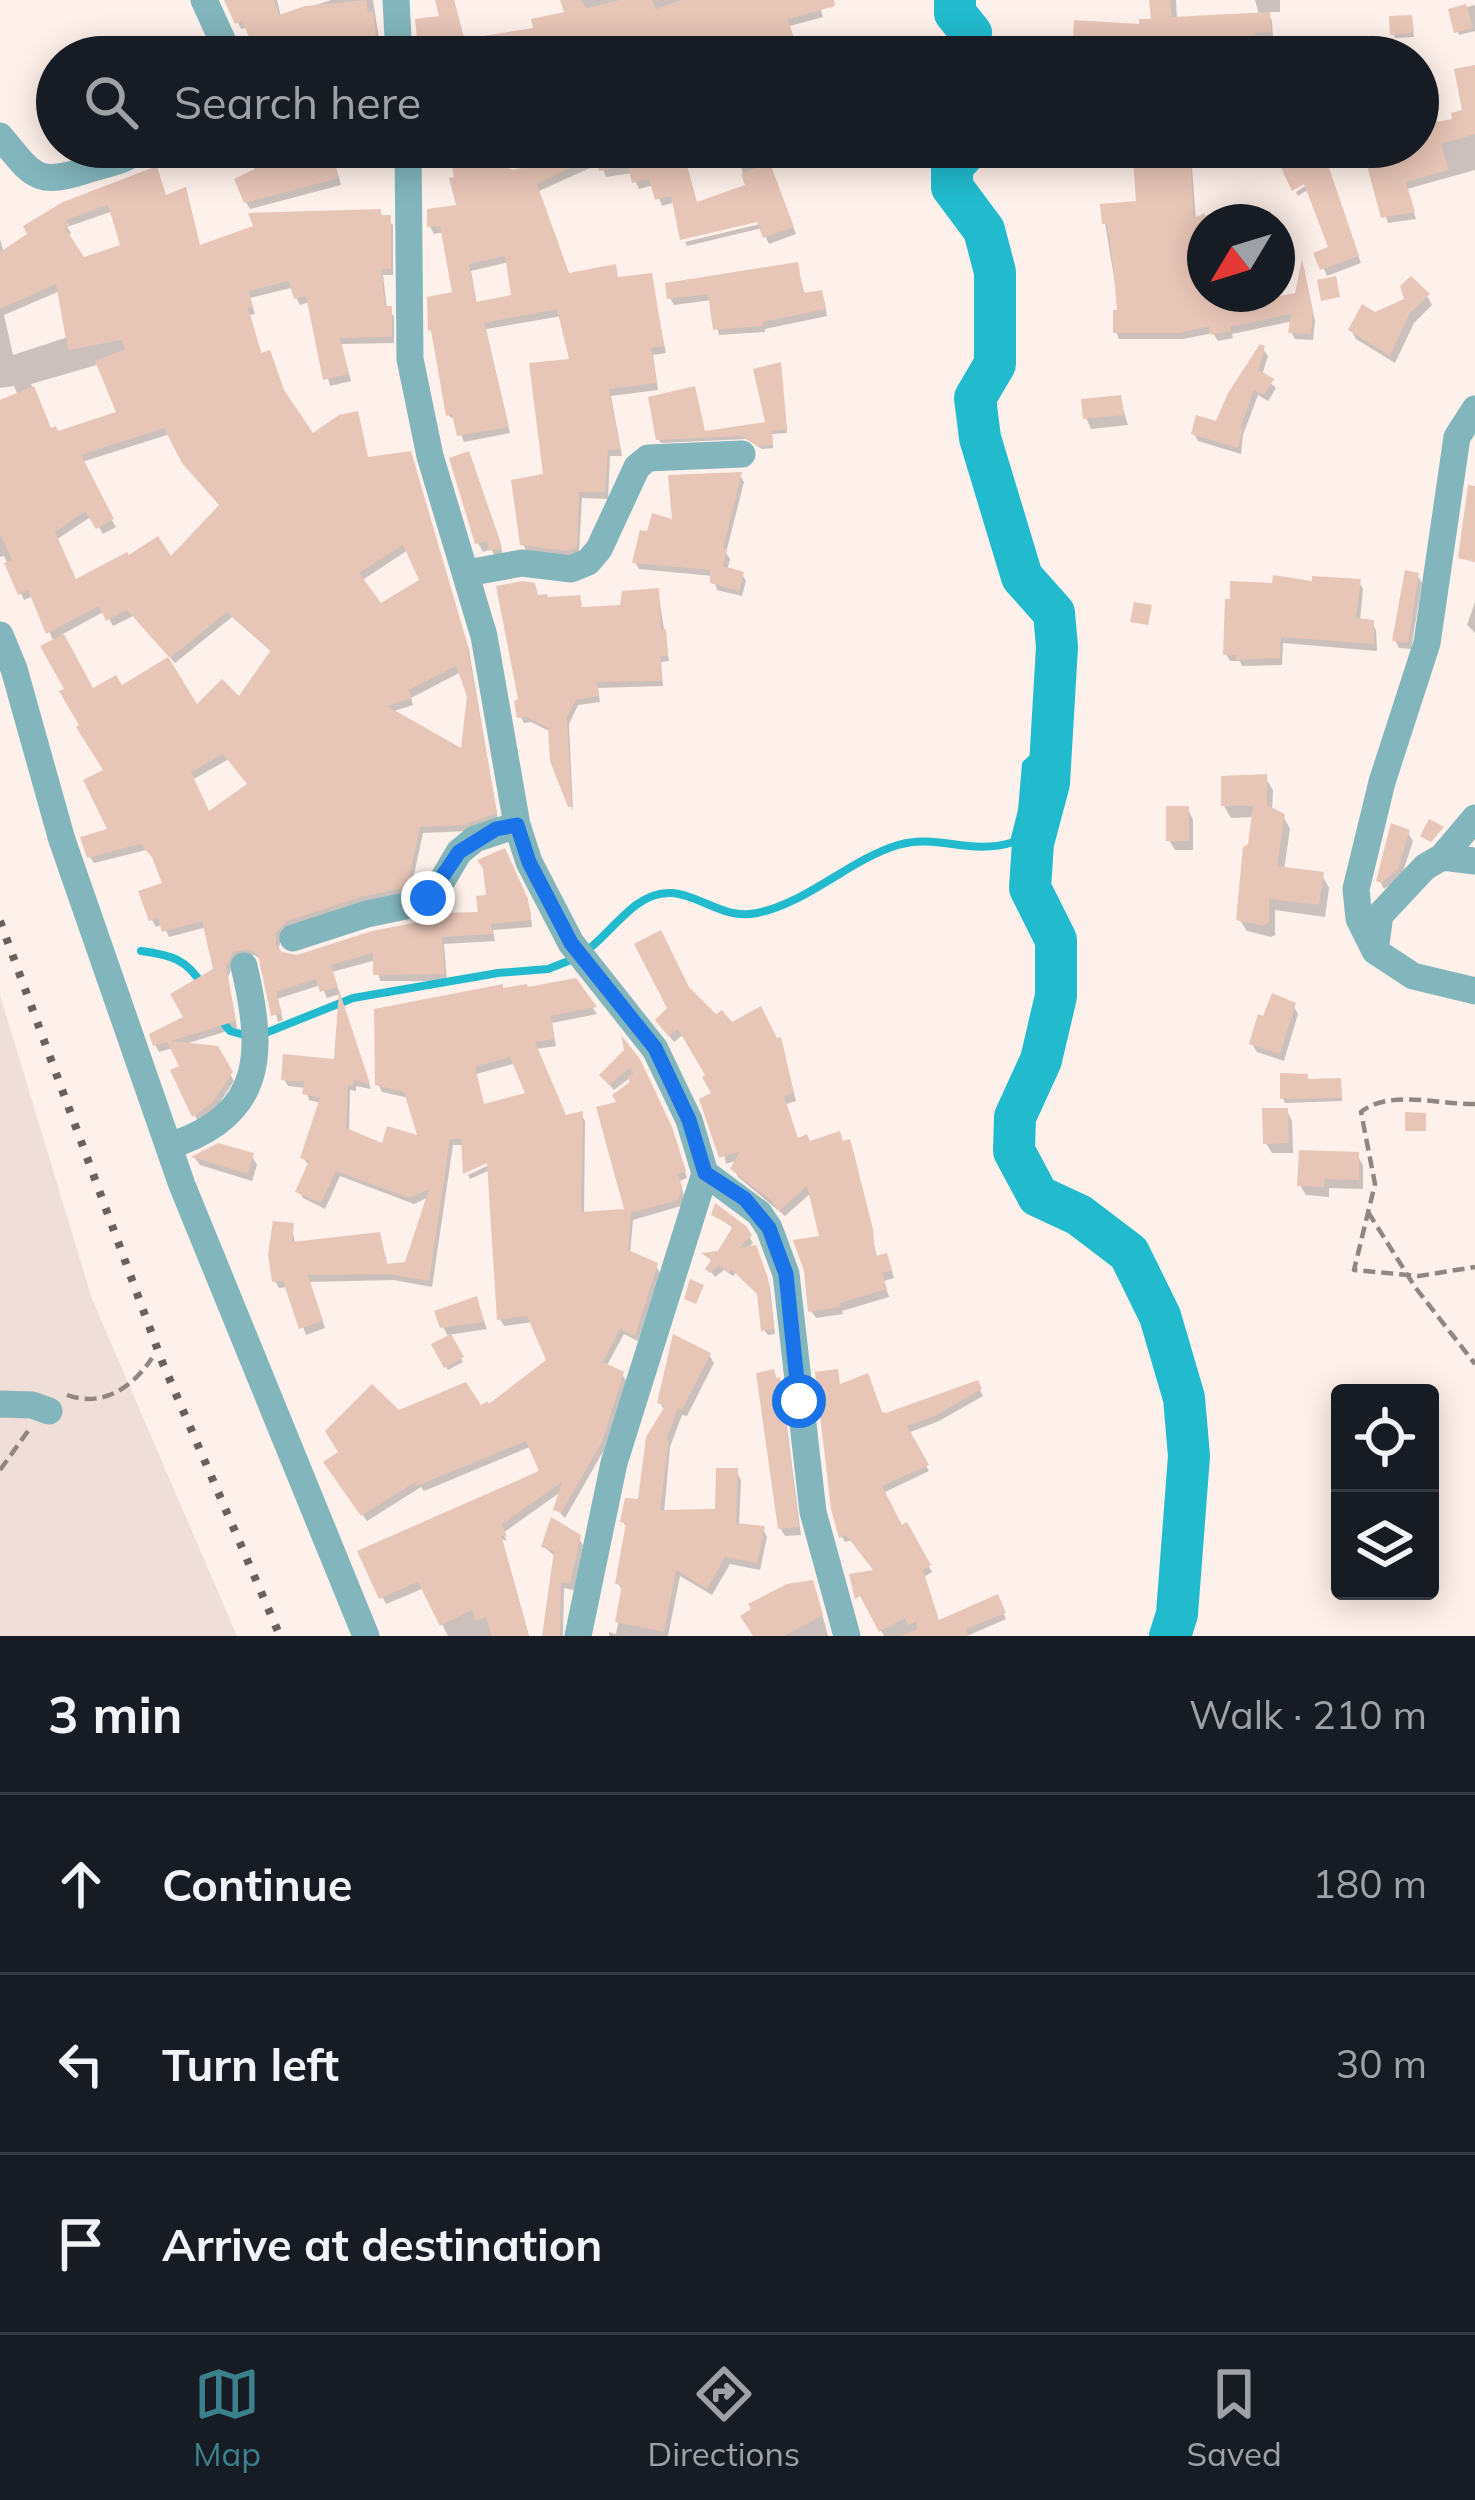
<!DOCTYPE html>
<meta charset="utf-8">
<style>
:root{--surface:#171b24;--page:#20242c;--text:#f1f3f6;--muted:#9ea1a6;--line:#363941;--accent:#3b818b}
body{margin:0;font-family:Mulish,sans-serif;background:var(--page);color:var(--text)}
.controls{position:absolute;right:36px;bottom:36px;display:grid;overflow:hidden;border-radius:12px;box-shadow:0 6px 30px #0003}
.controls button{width:108px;height:108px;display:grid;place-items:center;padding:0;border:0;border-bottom:3px solid var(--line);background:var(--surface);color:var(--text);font:60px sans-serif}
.compass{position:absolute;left:1187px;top:204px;width:108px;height:108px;border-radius:50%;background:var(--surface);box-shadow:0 6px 30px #0003;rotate:232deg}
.stop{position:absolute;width:36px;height:36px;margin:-27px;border:9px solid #1a73e8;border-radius:50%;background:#fff}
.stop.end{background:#1a73e8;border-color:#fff;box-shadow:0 3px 12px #0008}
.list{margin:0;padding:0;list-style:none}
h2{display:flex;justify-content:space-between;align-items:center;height:156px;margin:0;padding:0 48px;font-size:51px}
h2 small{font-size:39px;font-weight:400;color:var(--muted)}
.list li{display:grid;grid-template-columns:78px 1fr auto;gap:36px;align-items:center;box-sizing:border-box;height:180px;padding:0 48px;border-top:3px solid var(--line)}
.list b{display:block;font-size:45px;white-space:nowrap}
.list em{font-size:39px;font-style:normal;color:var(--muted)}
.icon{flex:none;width:66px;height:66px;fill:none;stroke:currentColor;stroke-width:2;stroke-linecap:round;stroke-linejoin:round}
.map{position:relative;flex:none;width:1475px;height:1636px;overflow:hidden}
.search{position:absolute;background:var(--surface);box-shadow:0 6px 30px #0003;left:36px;right:36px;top:36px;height:132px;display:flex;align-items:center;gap:30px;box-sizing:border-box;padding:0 42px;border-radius:66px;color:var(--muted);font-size:45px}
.sheet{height:696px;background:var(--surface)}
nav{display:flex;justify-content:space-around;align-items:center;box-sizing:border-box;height:168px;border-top:3px solid var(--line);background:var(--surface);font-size:33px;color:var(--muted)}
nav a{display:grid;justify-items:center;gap:6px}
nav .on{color:var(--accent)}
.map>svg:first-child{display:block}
</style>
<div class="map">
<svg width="1475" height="1636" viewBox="0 0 1475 1636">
<rect width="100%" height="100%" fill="#fef0ea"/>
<path fill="#f0ded8" d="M0,995L92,1299L237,1636H0Z"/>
<path fill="#0003" fill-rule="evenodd" d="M227,0H277L281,17L331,0H373L382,57H260L248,27L241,29Z
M438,0H454L465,42L537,30L568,14L563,0H818L823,17L790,26L799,57H421L443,19Z
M1152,0H1176L1177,20L1259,15L1255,0H1280V12H1267L1272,21L1273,38L1256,39L1260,57H1075L1154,22Z
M1475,5V31L1459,35L1451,11Z
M1411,18L1414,37L1395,38L1393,34Z
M1475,100V170L1407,189L1416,219L1388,223L1365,147H1418V128L1456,121Z
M247,147H389L390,154L335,164L341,185L250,209L246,202L256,173Z
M451,147H484L488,170L523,173L549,161L554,147H679L697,205L748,187L736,154L730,156L726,147H763L796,234L769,244L762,228L687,246L685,242L772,221L676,202L662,206L654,185L639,189L632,173L606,177L601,163L539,191L569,276L614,268L619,280L650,276L666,353L653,355L658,390L611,396L622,456H610L608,499L582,498L579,554L573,557L527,552L523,544L546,477L573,362L562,316L486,329L510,433L464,442L456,421L448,415L431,330L456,294L444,232L434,234L430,227L460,207ZM509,262L515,298L477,305L471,271Z
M1093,147H1165L1166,161L1188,160L1192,167L1196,221L1209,214L1213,222H1205V294H1255L1258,303L1298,295L1304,268L1315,321L1313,340L1295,339L1291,332L1293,321L1232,334L1233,338L1218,341L1213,333L1183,339H1119L1116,332L1120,313L1105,223L1139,204L1136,159L1099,164Z
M1277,147H1354L1351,157L1327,164L1361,263L1327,276L1317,254L1332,249L1309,189L1298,196L1296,192L1318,178L1294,187Z
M166,198L201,248L379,212L393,225V275H383L387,309L394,316V343L341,344L351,381L330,386L310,302L300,305L291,288L250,298L255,314L250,315L262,356L312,437L368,460L413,461L469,650L498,820L469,831L423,833L410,894L282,934L278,951L298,958L482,915L508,858L530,909L532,927L493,930L495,941L444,944L447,981H380L376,960L332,972L340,994L327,998L321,985L277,999L283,1020L278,1022L262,960L254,955L236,958L228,977L237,1028L182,1045L216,1049L234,1081L215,1110L198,1122L174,1071L183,1068L173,1048L159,1052L155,1045L187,1018L217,970L207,927L169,937L163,924L156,927L152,920L166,884L156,861L146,850L94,863L90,857L111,830L107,772L83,726L54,642L33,596L24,600L4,556L0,557V442L32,431L14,386L0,388V239L4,253L64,205ZM113,211L123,247L82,260L67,236L71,233L67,227ZM60,291L68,337L13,355L4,315ZM100,364L120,414L57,435L51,432L31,384ZM170,434L221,506L171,561L75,583L56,540L92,516L103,534L116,527L92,487L82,462ZM408,550L422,581L380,607L361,581ZM105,611L113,626L133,616L175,663L232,617L273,653L239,701L197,709L121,689L92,692L61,635ZM461,672L470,696L464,753L391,712L413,705L411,698ZM229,759L250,786L209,815L192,780Z
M797,265L805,296L824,300L827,316L765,329V332L719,335L712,300L674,305L670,298Z
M1427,296L1432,305L1414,323L1395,363L1356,339L1351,330L1375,315Z
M1263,349L1268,356L1262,375L1276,388L1268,401L1258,395L1243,435L1241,454L1198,441L1194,434L1218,425Z
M780,366L787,433L772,434L773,448L762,449L746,439L661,443L658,439L769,424Z
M1120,398L1128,425L1091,429L1086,418Z
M473,463L504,557L496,558L491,549L483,552L478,543Z
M740,475L744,482L726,553L730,559L727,570L742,574L746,581L742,596L717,590L713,576L639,569L635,562Z
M1417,575L1422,583L1411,649L1399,648L1395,640Z
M1359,582L1363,589L1360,621L1372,623L1376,630L1377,651L1283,643L1282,665L1242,666L1240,661H1230L1226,654L1315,584Z
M658,591L669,661L661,662L663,686L598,688L600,702L578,705L569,724L573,811L551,732L531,722L524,723L521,717L538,598H578L583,610L622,607Z
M1475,602V633L1467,625Z
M1265,777L1273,790L1272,811L1283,816L1290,829L1284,870L1322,875L1329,888L1325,917L1275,910V935L1271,937L1247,931L1239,919L1254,817L1231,818L1224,806Z
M1188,809L1193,820V850H1175L1169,840Z
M1408,833L1413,841L1401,878L1384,889L1380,881Z
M574,982L597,1014L552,1023L556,1046L536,1049L565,1118L581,1114L585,1121L584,1215L628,1212L620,1104L633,1084L631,1077L614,1090L607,1082L628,1051L675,1137L687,1178L680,1181L684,1196L681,1206L633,1220L630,1255L656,1266L660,1273L638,1341L624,1334L606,1367L622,1374L626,1381L604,1450L565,1518L556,1509L562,1491L503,1533L507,1541L502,1539L529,1636H448L424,1588L386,1604L361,1553L543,1472L532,1446L424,1491L421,1487L367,1521L327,1463L398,1414L489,1408L550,1361L533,1322L504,1326L500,1319L490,1170L470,1179L468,1175L502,1159L465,1145H453L432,1287L394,1280L309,1282L325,1328L306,1335L288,1287L279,1288L275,1281L292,1226L295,1244L379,1235L388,1266L407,1265L429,1197L414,1204L340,1176L325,1209L303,1198L299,1191L310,1166L303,1158L321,1103L309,1100L306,1088L288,1086L284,1079L336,1063L342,1000L371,1089L356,1086V1091L350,1090L349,1133L384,1147L422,1139L409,1098L382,1092L378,1084L503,991ZM516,1063L529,1095L484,1107L476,1074Z
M688,990L716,1018L780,1040L796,1101L786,1104L798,1141L810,1145L844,1144L853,1150L877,1258L890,1264L894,1278L884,1281L889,1297L842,1311L843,1314L816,1318L811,1311L823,1239L812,1192L785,1216L738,1177L734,1169L738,1160L726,1164L709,1076L684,1034L674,1042L663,1028Z
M1293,1005L1298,1014L1284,1061L1257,1052L1252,1044Z
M1340,1081L1342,1101L1285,1103L1283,1099L1309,1082Z
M1287,1111L1292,1121L1293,1153H1272L1266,1143Z
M1357,1155L1363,1165V1189L1329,1188V1197L1306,1195L1300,1185Z
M252,1156L257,1165L252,1181L200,1165L195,1158Z
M714,1215L744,1228L753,1243L745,1250L758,1254L770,1287L775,1334L768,1335L764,1330L760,1296L736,1273L733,1276L724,1270L715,1277L709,1269L713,1262L706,1255L719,1253L735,1229Z
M476,1299L487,1329L448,1335L463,1362L448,1370L435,1346L449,1338L443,1327Z
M709,1355L714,1363L687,1416L682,1415L670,1447L664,1513L718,1512L736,1471L741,1480L739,1526L763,1529L767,1537L760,1570L730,1564L712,1595L680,1576L668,1636H609V1632L616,1634L624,1594L618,1583L628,1530L623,1522L641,1502L665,1411L660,1403Z
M773,1372L782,1388L801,1535L785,1536L780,1528Z
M836,1372L841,1387L881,1415L980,1390L983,1396L939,1421L908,1433L929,1471L883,1493L901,1529L906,1526L932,1572L924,1577L939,1623L996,1598L1006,1619L967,1636H884L853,1576L877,1572L852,1540L845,1542L842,1537Z
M578,1537L583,1545L574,1590L564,1588L563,1636H545L556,1557L544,1547Z
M816,1591L828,1636H753Z"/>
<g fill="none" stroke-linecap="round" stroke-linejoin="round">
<path stroke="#22bbce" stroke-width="8" d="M589,949C606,935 619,918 636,905C683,870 711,923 757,913C807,903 851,859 898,845C939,833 968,856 1014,842L1022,810L1026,764L1051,742
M141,951C171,955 187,959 203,986
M222,1021L230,1031L248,1036
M263,1034L353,998L498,973L548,969L576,958"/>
<path stroke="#22bbce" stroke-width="42" d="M955,0V13L971,33L963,57
M970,147L952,167V187L984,230L995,272V364L975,398L980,438L1022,577L1054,613L1057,647L1049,783L1033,843L1030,888L1056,940V996L1041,1060L1015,1117L1014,1151L1038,1196L1079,1215L1129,1253L1160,1316L1184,1398L1189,1456L1177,1614L1170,1636"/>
</g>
<path fill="#e7c5b7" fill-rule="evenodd" d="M224,0H274L279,15L305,6L366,0L368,12H373L378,57H258L242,21L235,24Z
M435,0H454L464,39L533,28L531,19L564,12L560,0H580L587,8L619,0H652L656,9L681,0H834L835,6L788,19L795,43L767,50L770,57H653L651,51L637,56L634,49L604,57H419L415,19L439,16Z
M1149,0H1170L1172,17L1270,12L1271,32L1254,33L1259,57H1072L1074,20L1139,24V19H1151Z
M1466,4L1473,28L1454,33L1448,9Z
M1412,15L1414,33L1390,35L1389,16Z
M1475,65V134L1441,144L1449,170L1406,182L1415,212L1381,218L1362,147H1418V125L1452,119L1451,113L1462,110L1454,69Z
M269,147H291L293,154L298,155L331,147L339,178L244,203L234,179L273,160Z
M448,147H483L488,167L497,164L513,170L541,163L551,147H682L697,202L745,185L741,174L770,163L794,227L763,238L757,222L680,240L671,196L655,200L649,179L632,183L628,166L599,171L596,156L537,184L569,273L616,264L618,277L652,273L664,346L651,348L657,383L609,389L620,449L608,450L605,492H579L577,547L568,551L520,545L511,480L543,474L529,363L569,359L557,309L484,323L509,427L457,436L452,414L446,416L431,330L428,331L427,297L452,292L440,226L427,227V209L456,205L449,178L454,177ZM505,256L511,295L476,302L469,264Z
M1132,147H1164V158L1190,157L1194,218L1205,213V294H1256L1258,300L1295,293L1302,259L1313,312L1311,334L1288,333L1291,314L1230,327L1231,331L1211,335L1209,326L1179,333H1113V310H1117L1114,276L1110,242L1107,224H1102L1100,204L1136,201Z
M1298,147H1322L1359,256L1320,270L1313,253L1328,247L1304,184L1292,191L1275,155Z
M157,166L166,195L186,187L200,245L253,226L248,213L381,209V215H391V269H381L385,306H392V337L340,338L349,374L323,380L306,296L294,299L289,281L249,291L253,307L248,308L261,353L270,350L284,390L313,433L339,415L358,411L368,457L411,451L466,640L497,813L464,825L420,827L407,887L361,897L287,921L276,933V945L282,952L297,955L372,931L424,921L436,913L478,912L476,896L486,895L483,869L477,860L505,848L528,899L531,920L491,924L493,934L442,937L445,974L373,975V953L331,965L338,987L320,992L316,979L276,992L282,1013L271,1016L258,955L248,949L233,952L226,968L236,1021L171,1041L218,1046L233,1072L212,1103L192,1117L170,1070L179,1066L167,1042L153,1046L149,1034L183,1017L170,994L213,969L202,921L162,932L158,918L149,921L138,891L162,883L152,857L140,844L87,858L80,837L107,829L83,780L103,770L76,727L79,725L59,691L64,689L40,646L64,634L93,688L116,675L122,685L168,657L197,704L222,679L239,696L271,650L227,612L170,658L127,610L106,621L99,606L46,634L28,590L18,595L4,563L12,560L0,534V400L34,386L51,428L56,426L58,431L116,412L95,361L125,349L122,340L68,350L56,284L0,309V252L27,234L23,226L63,202ZM108,205L120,245L84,257L65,228L70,225L66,220ZM164,428L182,463L219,505L171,556L158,536L129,555L127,552L76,579L55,532L85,511L96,529L114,519L81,455ZM403,545L419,580L381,603L359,573ZM456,666L467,696L461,748L387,706L412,698L409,690ZM223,754L247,784L209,811L191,772Z
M798,262L803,293L822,290L826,309L763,322V326L713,330L708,294L667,299L665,283Z
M1336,276L1340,297L1321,301L1317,280Z
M1411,276L1430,294L1410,313L1390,356L1348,330L1362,304L1375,312L1404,299L1400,286Z
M1260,344L1265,346L1259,370L1274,379L1264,395L1254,390L1240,428L1243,429L1238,448L1191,434L1196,415L1216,421L1228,393Z
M781,362L787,429L772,431L773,445L758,446L741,436L656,440L648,397L695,386L705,431L765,422L753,369Z
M1121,395L1124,415L1083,419L1081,399Z
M469,451L499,538L502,548L489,551L487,541L475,544L449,458Z
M742,472L723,548L727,549L723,566L744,572L739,591L710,583V570L632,563L640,530L647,531L652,513L672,519L668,475Z
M1468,485L1475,486V562L1458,558Z
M1405,570L1419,573L1408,643L1392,641Z
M1273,575L1312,581V576L1361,579L1356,618L1374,620V644L1281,637L1280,658L1235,660L1236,655H1223L1225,599H1230V581L1272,583Z
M523,581L535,583L538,595L547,594L548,597L580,595L582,607L620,605L622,591L659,588L661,630L666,629L668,656H660L662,681L597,682L599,696L576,700L567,717L572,807H568L550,761L548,728L526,717L517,718L514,701L518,699L496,586Z
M1134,602L1152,605L1148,625L1130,622Z
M1267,774V805L1285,814L1277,866L1324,872L1319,905L1269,899V922L1263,926L1236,920L1243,847L1248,844L1253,806H1221V776Z
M1166,806H1189V841H1166Z
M1429,819L1444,827L1431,842L1420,836Z
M1391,823L1410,830L1398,869L1382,883L1376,881Z
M661,930L689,987L716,1014L722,1010L732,1022L761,1006L777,1038L781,1037L794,1093L784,1096L798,1138L807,1134L810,1141L840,1131L843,1141L850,1139L873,1229L875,1256L887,1253L892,1270L882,1273L887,1289L840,1303L841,1307L808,1312L804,1271L793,1240L819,1236L807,1186L779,1211L770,1199L730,1169L740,1151L719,1158L699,1099L711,1093L702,1077L705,1075L678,1029L668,1036L655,1020L667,1008L634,944Z
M576,978L597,1007L551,1016L554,1039L535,1042L566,1115L583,1111L581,1212L624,1209L596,1107L616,1102L612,1095L630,1082L627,1076L633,1074L631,1067L609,1085L599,1075L624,1050L621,1035L640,1059L672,1127L686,1171L678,1174L682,1187L678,1200L631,1213L628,1250L658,1263L635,1336L620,1329L603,1362L624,1372L602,1442L561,1513L553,1510L562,1482L502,1524L507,1537L501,1535L529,1636H492L486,1617L476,1621L472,1610L440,1626L418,1582L379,1599L357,1551L539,1471L526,1441L417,1486L415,1482L361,1516L323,1462L338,1452L325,1431L372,1384L399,1410L466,1382L481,1405L488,1401L489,1404L546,1360L527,1316L497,1320L487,1163L463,1174L461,1139H450L429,1281L389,1274L308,1275L323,1321L299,1329L283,1281L272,1282L268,1254L273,1221L294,1223L292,1242L380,1232L387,1264L405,1262L429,1189L409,1198L336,1171L321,1203L295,1192L309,1161L300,1158L320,1098L302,1094L304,1082L281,1080L283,1054L334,1059L339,990L370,1084L354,1080L353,1086L348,1085L346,1128L382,1143L387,1126L417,1135L404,1092L375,1085L374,1009L503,984V988L527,984L528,987ZM510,1057L525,1093L484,1104L475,1067Z
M1272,993L1296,1003L1280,1054L1249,1044L1258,1014L1263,1016Z
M1280,1073L1308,1074V1079L1341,1078L1342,1098L1280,1099Z
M1262,1108H1288L1289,1143L1263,1144Z
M1405,1112L1426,1113V1131H1405Z
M218,1143L254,1153L248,1174L191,1157Z
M1299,1150L1359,1152V1180L1325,1179L1324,1187L1297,1186Z
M715,1203L746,1226L752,1235L739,1248L756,1245L768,1278L774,1329L761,1331L757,1294L731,1269L729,1273L719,1265L710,1273L705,1269L711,1260L701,1253L718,1251L733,1226L711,1215Z
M690,1279L704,1285L696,1304L684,1299Z
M477,1296L484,1322L440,1328L434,1311Z
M451,1334L464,1357L444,1368L431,1344Z
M673,1334L711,1353L682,1410L678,1408L665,1443L669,1439L660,1510L715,1509L716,1468H738L736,1523L765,1526L757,1563L725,1557L707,1589L676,1570L664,1632L615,1622L622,1585L615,1584L626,1523L620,1522L625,1498L638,1499L646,1437L665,1406L657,1403Z
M774,1369L776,1378L780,1377L799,1527L778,1529L756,1373Z
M838,1369L840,1384L868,1373L882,1412L886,1413L978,1380L982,1389L935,1416L907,1426L929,1465L882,1486L902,1525L907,1522L931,1565L923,1570L939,1620L998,1594L1006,1613L966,1629L968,1636H901L917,1629L916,1622L908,1625L905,1618L879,1632L860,1596L855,1599L849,1574L873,1570L846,1535L839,1538L831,1509L815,1372Z
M551,1517L581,1535L570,1584L561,1582L560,1636H542L554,1551L541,1547Z
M813,1580L823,1615L784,1636H753L740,1616L751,1609L748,1604L787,1584Z"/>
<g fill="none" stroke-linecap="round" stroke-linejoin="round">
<path stroke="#938681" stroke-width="4.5" stroke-dasharray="12 6" stroke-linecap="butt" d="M1475,1104C1441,1105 1389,1089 1361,1112L1375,1184L1354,1270L1419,1276L1475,1267
M1368,1212L1415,1287L1475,1364
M67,1395C103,1408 133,1387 152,1358
M0,1470L28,1431"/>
<path stroke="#83b5bc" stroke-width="27" d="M204,0L230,57
M396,0L399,57
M0,136C34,177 36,187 90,169C115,161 121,163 144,147
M408,147L410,359L430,456L484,636L517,825L529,862L571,943L655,1049L689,1120L705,1173L614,1463L578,1636
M502,147L518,153L533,147
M1475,409L1457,437L1427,643L1382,782L1356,889L1359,919L1375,951L1413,976L1475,991
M467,573L522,563L571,569L588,562L599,549L637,467L648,458L742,454
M0,635L14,669L62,840L182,1185L366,1636
M1442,857L1475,818
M293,938L367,914L420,903L436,891L459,852L475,839L517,825
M1375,951L1380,915L1425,867L1442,857L1475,861
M169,1146C266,1115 264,1052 244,966
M705,1173L759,1213L769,1228L786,1274L813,1512L847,1636
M0,1404L32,1405L49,1411"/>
<path stroke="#6c605b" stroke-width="8" stroke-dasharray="6 12" stroke-linecap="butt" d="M0,921L163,1364L280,1636"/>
</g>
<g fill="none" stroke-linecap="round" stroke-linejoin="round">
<path stroke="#1a73e8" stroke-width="15" d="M428,898L459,852L496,829L517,825L529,862L571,943L655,1048L689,1120L705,1173L745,1199L769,1228L786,1274L799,1401"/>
</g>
</svg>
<div class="controls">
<button><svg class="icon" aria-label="locate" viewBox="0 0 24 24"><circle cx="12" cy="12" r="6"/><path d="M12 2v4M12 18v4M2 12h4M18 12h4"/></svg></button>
<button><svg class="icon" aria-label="layers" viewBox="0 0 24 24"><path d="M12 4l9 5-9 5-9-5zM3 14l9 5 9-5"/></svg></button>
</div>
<svg class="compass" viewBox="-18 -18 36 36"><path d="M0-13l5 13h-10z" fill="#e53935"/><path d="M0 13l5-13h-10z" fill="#9ea1a6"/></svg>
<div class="stop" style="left:799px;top:1401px"></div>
<div class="stop end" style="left:428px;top:898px"></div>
<div class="search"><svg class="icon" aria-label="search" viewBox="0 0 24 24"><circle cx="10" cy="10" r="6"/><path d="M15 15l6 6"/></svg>Search here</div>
</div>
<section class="sheet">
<h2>3 min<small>Walk · 210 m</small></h2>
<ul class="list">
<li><svg class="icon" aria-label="ahead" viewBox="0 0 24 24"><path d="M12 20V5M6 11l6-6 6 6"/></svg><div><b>Continue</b></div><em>180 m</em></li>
<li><svg class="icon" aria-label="left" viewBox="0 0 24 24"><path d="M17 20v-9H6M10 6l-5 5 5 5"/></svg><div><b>Turn left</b></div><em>30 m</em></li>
<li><svg class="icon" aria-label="arrive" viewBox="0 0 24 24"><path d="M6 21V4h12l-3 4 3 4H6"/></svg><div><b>Arrive at destination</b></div></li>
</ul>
</section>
<nav>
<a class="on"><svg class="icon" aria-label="map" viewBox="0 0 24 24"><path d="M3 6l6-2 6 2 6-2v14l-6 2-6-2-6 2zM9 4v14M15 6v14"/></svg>Map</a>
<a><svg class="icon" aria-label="directions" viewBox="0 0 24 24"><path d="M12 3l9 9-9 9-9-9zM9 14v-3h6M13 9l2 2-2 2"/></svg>Directions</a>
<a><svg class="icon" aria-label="saved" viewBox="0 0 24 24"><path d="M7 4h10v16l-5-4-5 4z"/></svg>Saved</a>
</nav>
